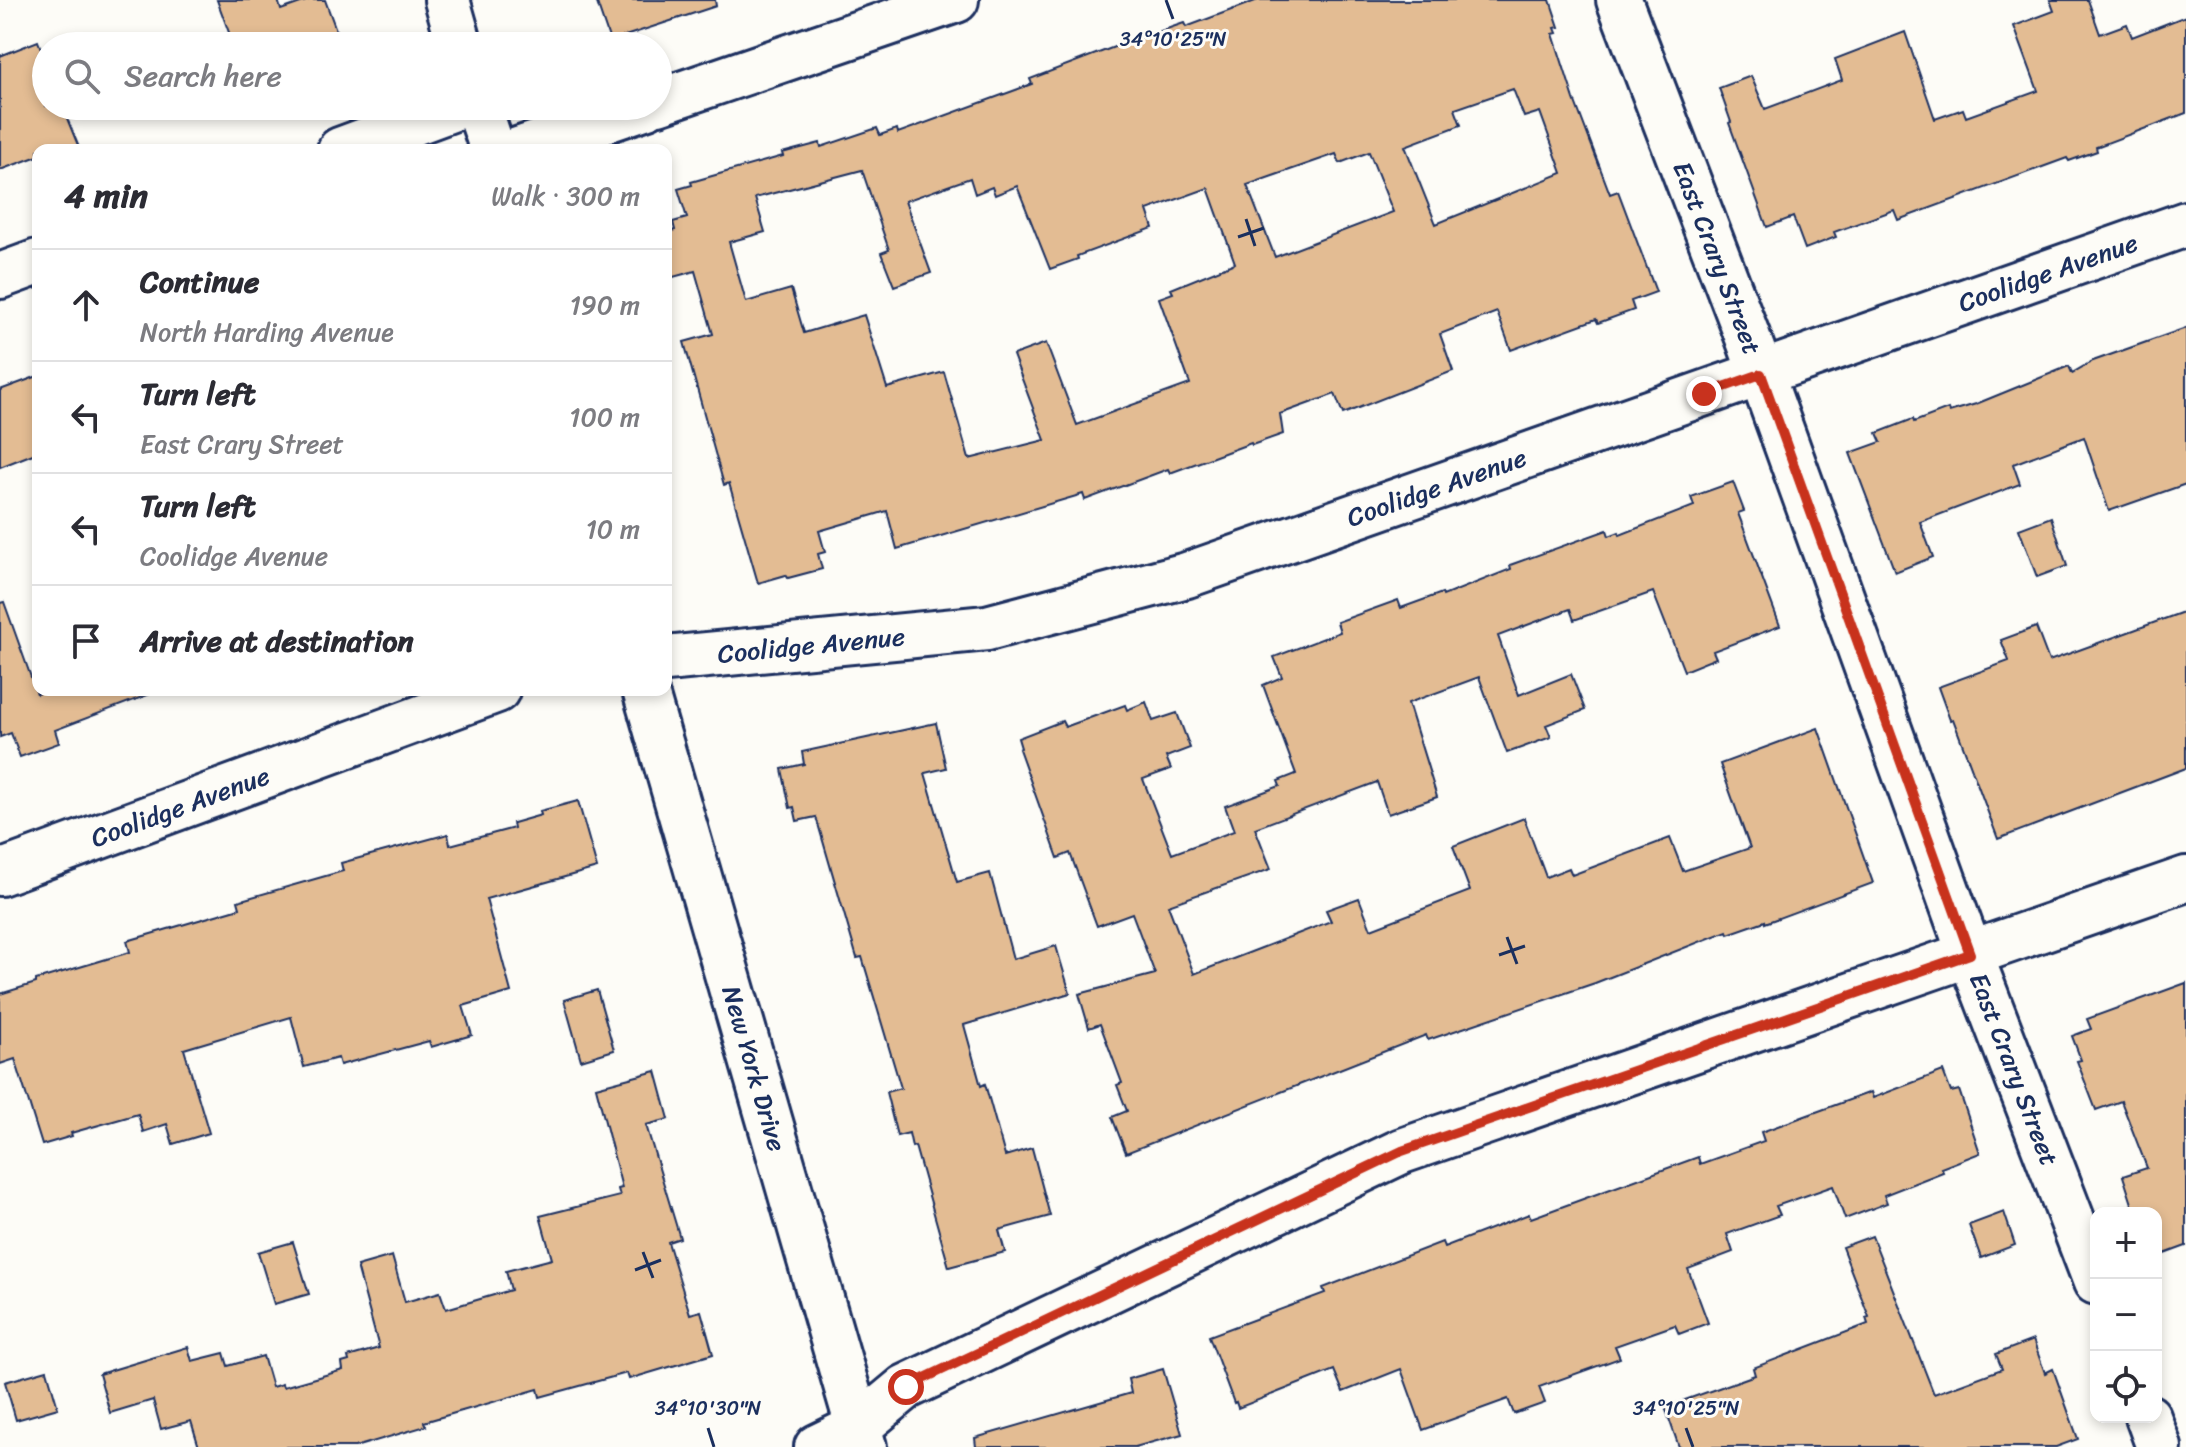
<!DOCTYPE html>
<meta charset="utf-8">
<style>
:root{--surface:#fff;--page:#f7f7f7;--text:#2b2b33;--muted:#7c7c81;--line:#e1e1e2}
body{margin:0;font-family:Sriracha,sans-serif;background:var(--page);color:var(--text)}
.controls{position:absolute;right:24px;bottom:24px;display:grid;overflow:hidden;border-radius:16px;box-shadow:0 4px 12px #0003}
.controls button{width:72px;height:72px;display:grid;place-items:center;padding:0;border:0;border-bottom:2px solid var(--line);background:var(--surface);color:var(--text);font:40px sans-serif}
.stop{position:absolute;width:24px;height:24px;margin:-18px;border:6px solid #c8321e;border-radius:50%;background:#fff}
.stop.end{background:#c8321e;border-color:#fff;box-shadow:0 2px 8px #0008}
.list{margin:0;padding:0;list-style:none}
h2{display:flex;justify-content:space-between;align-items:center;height:104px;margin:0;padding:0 32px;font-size:34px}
h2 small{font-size:26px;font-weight:400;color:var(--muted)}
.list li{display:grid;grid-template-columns:52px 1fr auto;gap:24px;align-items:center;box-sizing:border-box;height:112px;padding:0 32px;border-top:2px solid var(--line)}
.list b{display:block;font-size:30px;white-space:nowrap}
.list p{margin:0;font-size:26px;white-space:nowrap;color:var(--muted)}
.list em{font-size:26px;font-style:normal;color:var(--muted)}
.icon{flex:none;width:44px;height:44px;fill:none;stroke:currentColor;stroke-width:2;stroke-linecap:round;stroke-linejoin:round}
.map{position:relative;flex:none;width:2186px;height:1447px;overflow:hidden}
.search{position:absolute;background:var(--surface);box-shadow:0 4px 12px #0003;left:32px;top:32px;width:640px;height:88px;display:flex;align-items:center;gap:20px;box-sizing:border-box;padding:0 28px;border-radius:44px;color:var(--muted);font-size:30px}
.panel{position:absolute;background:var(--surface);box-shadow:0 4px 12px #0003;left:32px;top:144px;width:640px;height:552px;border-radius:16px}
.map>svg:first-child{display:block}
</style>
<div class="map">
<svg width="2186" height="1447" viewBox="0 0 2186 1447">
<rect width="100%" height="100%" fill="#fdfcf7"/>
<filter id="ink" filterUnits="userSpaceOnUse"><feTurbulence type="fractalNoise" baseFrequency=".0125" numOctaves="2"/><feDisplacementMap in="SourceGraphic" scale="16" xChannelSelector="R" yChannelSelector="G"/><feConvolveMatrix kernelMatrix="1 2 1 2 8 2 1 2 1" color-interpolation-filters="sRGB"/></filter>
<g filter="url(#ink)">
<path fill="#e3bc93" stroke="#1b2f5e" stroke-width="2" fill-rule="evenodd" d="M217,0H278L281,10L309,0H325L342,46H234Z
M596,0H715L716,6L610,41Z
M1258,0H1550L1559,27L1555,28L1557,33L1553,34L1574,99L1610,194L1618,191L1656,292L1631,301L1634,310L1598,323L1596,319L1511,350L1497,312L1440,334L1453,371L1343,414L1335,394L1280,414L1283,434L1252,445L1251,443L1170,473L1168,469L1085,500L1083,494L897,549L887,511L819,531L825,552L818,554L822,569L788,578L786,575L758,583L729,483L724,485L684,342L713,334L695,271L666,279V233L675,230L673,222L687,218L678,189L692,185L691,182L783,156L782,153L820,143L821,147L877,128L880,135L897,129L898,133L1032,84L1030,79L1117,46L1184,23L1186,27ZM1513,89L1524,117L1540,112L1562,173L1436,224L1405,146L1461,125L1455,109ZM1369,152L1393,212L1275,257L1247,185L1336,154L1340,163ZM862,170L889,250L881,253L894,286L931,273L905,201L970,178L975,194L992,187L995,195L1017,186L1050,269L1078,259L1077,256L1153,228L1147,210L1208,188L1235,263L1171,289L1173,293L1159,298L1190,384L1077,425L1046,343L1013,355L1045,440L969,459L944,372L887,388L864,315L804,333L791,289L746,302L729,242L765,232L755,198Z
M2050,0H2088L2100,34L2127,24L2132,37L2186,16V113L2096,147L2097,151L2069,161L2067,158L1898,220L1894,210L1834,232L1836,237L1805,249L1793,217L1767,227L1729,123L1731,122L1719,88L1751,76L1765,109L1842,80L1835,59L1905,32L1935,119L1963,109L1966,117L2038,91L2014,26L2054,11Z
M38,41L46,62V106H62L80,150H38V156L0,170V56Z
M2186,328V484L2109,511L2084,437L2013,464L2020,484L1920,522L1933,557L1895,572L1850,453L1881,442L1877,433L1913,419L1914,422L1948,409L1949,412L1976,404L2069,366L2072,373L2093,361Z
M38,376V452L0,467V390Z
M1733,482L1744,511L1738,513L1780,626L1713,651L1716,658L1684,671L1653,592L1574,620L1570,609L1498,636L1519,695L1571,674L1585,710L1546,725L1551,737L1507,753L1479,677L1408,703L1437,797L1388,814L1377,782L1255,828L1271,869L1168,905L1194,974L1331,921L1326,910L1359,898L1371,929L1470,891L1453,846L1524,818L1546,877L1569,868L1572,875L1670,838L1683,871L1750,848L1720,764L1818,728L1873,883L1765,923V921L1728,934L1727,931L1595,983L1428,1040L1426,1035L1126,1153L1112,1117L1127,1111L1117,1085L1122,1083L1100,1024L1089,1028L1079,994L1155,974L1132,913L1097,926L1070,853L1058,858L1019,749L1021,748L1018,738L1062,721L1065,727L1125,705L1127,710L1146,702L1153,721L1177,713L1190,748L1166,757L1171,769L1143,779L1172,854L1234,831L1225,806L1280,786L1278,781L1296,774L1263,685L1282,677L1274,657L1340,632L1337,622L1398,600L1401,608L1442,593L1443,596L1511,569L1510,565L1607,530L1609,536L1619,532L1620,535L1694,506L1691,497Z
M2051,517L2067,566L2037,577L2019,529Z
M4,602L37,694L46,690H152L153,693L55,730L59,743L20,757L11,733L0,737V603Z
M2186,611V768L1998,839L1953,719L1950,720L1938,687L2009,661L2001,640L2036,627L2049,661Z
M936,723L946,768L925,773L957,882L990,873L1013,959L1056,946L1070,993L964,1025L981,1086L985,1084L1005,1156L1032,1148L1050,1216L999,1230L1005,1252L949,1267L915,1146L912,1147L909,1133L897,1136L886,1092L901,1088L862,957L857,958L816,817L797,821L794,807L790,808L782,769L804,764L802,752Z
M578,801L597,868L486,899L511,992L463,1006L472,1035L431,1047L429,1041L340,1065L338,1058L304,1067L291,1017L184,1049L209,1133L173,1144L167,1124L143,1132L138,1114L71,1133L72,1136L42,1145L15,1059L0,1064V994L36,983V980L130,952L127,941L240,908L238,901L343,871L341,863L448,834L450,845L514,828L513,823L541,815L540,811Z
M2186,983V1246L2156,1257V1213H2135L2123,1176L2147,1168L2121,1101L2096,1110L2077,1061L2081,1060L2072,1036L2091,1029L2087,1019Z
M597,990L614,1050L581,1060L564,1000Z
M656,1071L669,1119L646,1125L680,1238L668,1242L690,1314L701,1311L713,1354L629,1379L627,1373L540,1397L538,1389L424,1422L426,1426L355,1447H199L191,1421L161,1429L153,1400L110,1413L99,1374L188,1347L192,1361L224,1353L228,1366L263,1356L272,1387L282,1384L283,1387L343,1370L342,1363L349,1361L348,1357L379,1348L357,1266L392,1256L405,1302L440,1292L446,1309L511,1290L506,1271L552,1259L540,1216L620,1196L618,1189L622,1188L596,1087Z
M1943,1071L1951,1092L1959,1090L1980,1153L1941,1168L1943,1172L1884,1195L1887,1203L1845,1219L1833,1186L1776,1206L1780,1215L1727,1234L1733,1252L1688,1269L1708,1323L1679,1334L1675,1325L1615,1346L1620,1358L1539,1387L1545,1403L1514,1414L1508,1399L1423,1430L1401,1369L1343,1392L1334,1370L1238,1408L1236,1402L1234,1403L1209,1336L1325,1293L1323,1288L1442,1242L1444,1247L1529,1214L1531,1218L1698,1157L1700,1164L1764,1141L1761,1132L1871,1092L1873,1098Z
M2004,1212L2015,1245L1981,1258L1969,1225Z
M1872,1236L1934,1394L2002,1369L1996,1354L2033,1340L2045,1373L2053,1369L2078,1439L2056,1447H1679L1665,1407L1755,1375L1753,1368L1868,1324L1866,1318L1869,1317L1842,1247Z
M293,1242L309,1294L274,1304L258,1252Z
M1163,1369L1182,1434L1135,1447H976L975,1438L1131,1393L1128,1379Z
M47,1370L58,1408L16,1420L5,1382Z"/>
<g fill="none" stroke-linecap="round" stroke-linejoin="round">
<g stroke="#1b2f5e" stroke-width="50">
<g id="street">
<path id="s1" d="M1619,0L1747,335L1970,954L2096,1282"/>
<path d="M658,102L956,0"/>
<path d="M340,150L459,106"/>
<path d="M518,150L647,106"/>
<path d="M0,276L38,262"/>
<path id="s2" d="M666,659L987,628L1187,575L2186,224"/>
<path id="s3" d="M0,873L497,690"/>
<path d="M2148,1417L2159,1447"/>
<path d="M817,1447L858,1427L906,1387L1402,1151L2186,879"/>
</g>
</g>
<g stroke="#1b2f5e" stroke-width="50">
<g id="secondary">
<path d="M447,0L460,46"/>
<path d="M478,106L493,150"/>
<path id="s4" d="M645,690L864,1447"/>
</g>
</g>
<use href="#street" stroke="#fdfcf7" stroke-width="44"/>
<use href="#secondary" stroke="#fdfcf7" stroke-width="44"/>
</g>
</g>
<g fill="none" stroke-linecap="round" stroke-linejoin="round" filter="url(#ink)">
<path stroke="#c8321e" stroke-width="10" d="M906,1387L1402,1151L1970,954L1761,374L1704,394"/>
</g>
<path fill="none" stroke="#1b2f5e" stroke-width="3" d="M1166,0L1173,19M1246,219L1255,246M1238,237L1264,228M1507,937L1517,964M1499,955L1525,946M643,1252L653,1278M635,1270L661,1260M708,1428L714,1447M1686,1428L1693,1447"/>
<g text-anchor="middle" stroke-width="6" stroke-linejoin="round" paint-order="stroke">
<g font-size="26" fill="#1b2f5e" stroke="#fdfcf7">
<text dy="9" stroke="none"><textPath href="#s1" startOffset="276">East Crary Street</textPath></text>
<text dy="9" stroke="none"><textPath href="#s2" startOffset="1442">Coolidge Avenue</textPath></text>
<text dy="9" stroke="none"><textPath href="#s2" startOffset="794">Coolidge Avenue</textPath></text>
<text dy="9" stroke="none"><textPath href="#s2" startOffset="146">Coolidge Avenue</textPath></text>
<text dy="9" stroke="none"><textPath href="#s3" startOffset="192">Coolidge Avenue</textPath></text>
<text dy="9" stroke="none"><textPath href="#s4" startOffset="394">New York Drive</textPath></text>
<text dy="9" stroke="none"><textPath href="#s1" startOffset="1140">East Crary Street</textPath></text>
</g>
</g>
<g font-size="20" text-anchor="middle" fill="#1b2f5e" stroke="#fdfcf7" stroke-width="6" stroke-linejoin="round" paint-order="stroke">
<text x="1173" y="46">34°10'25"N</text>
<text x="708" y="1415">34°10'30"N</text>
<text x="1686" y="1415">34°10'25"N</text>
</g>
</svg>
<div class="controls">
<button>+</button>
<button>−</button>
<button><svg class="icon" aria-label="locate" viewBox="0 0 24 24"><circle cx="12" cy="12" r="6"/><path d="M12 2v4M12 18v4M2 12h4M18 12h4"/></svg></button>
</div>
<div class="stop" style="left:906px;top:1387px"></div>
<div class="stop end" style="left:1704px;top:394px"></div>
<div class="search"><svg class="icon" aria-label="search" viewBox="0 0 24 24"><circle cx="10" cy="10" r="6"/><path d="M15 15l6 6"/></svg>Search here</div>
<section class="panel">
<h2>4 min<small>Walk · 300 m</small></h2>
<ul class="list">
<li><svg class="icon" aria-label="ahead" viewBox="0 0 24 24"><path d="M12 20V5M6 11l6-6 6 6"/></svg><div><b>Continue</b><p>North Harding Avenue</p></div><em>190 m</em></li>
<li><svg class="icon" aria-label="left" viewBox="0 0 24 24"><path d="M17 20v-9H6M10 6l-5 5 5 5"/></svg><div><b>Turn left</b><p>East Crary Street</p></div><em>100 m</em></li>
<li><svg class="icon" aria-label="left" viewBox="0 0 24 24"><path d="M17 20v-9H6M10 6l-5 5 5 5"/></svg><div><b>Turn left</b><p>Coolidge Avenue</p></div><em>10 m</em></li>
<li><svg class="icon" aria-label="arrive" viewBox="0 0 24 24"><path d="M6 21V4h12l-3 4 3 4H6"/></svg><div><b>Arrive at destination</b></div></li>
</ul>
</section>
</div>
